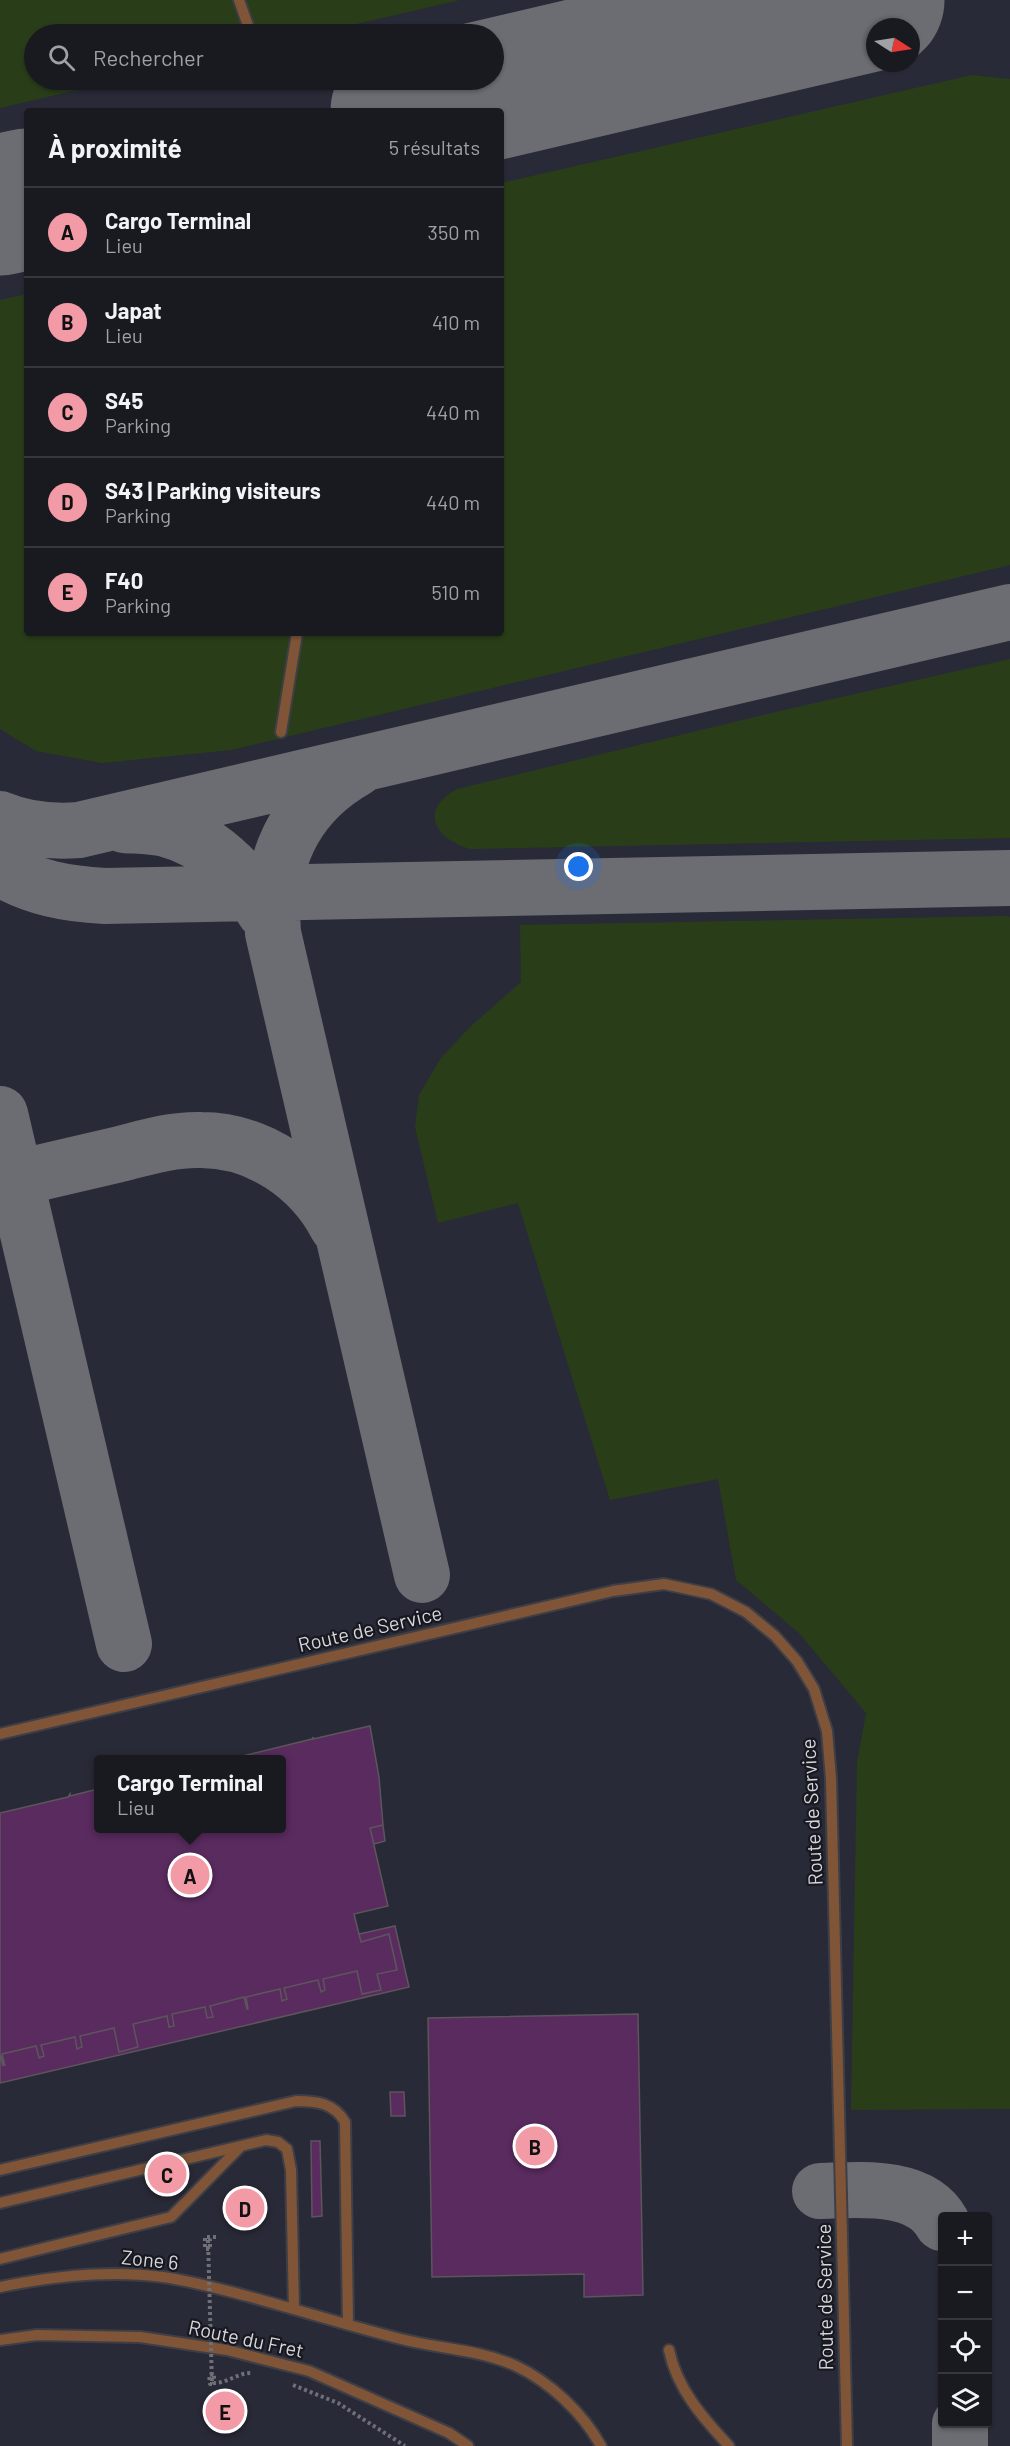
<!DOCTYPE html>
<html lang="fr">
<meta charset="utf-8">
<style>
:root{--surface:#191a20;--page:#222329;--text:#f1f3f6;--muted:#9fa1a5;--line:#37383e;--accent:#f39aa7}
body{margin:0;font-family:Barlow,sans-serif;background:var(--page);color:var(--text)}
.controls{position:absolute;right:18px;bottom:18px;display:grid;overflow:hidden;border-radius:6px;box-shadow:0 2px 4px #0004}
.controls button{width:54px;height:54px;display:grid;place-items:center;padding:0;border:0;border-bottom:2px solid var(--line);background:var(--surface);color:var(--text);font:30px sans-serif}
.compass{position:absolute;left:866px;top:18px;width:54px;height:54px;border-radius:50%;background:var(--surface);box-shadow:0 2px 4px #0004;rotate:102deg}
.you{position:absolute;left:579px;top:867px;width:21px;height:21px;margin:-15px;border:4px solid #fff;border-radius:50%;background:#1a73e8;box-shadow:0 0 0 9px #1a73e833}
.badge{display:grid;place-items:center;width:39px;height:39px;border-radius:50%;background:var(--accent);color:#111;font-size:20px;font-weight:700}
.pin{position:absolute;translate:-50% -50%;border:3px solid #fff;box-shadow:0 2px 6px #0006}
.popup{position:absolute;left:94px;top:1755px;width:192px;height:78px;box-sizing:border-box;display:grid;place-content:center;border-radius:6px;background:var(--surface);filter:drop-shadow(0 2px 4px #0005);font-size:20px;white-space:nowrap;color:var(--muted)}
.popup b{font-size:22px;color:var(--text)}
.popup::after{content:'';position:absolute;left:50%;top:100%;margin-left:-12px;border:12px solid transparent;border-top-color:var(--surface)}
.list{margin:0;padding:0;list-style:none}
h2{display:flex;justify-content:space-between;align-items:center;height:78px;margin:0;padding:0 24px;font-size:26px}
h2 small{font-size:20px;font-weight:400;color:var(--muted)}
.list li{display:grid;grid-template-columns:39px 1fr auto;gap:18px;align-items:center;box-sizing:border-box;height:90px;padding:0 24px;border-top:2px solid var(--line)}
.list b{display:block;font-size:22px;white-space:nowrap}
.list p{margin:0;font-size:20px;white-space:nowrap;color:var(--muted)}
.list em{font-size:20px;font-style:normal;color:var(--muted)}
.icon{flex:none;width:33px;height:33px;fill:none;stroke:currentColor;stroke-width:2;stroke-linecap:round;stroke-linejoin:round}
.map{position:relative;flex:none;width:1010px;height:2446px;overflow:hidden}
.search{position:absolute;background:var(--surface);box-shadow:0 2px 4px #0004;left:24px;top:24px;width:480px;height:66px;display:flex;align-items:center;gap:15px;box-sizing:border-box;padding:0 21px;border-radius:33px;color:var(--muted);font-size:22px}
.panel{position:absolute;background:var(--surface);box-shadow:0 2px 4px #0004;left:24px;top:108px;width:480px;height:528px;border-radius:6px}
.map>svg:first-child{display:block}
</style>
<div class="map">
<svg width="1010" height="2446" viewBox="0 0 1010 2446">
<rect width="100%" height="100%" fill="#21222a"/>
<path fill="#292a37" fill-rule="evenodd" d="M0,0H1010V2446H0ZM875,27H911V63H875ZM34,34H494V80H34ZM27,111H501V633H27ZM98,1760H282V1828H98ZM942,2216H988V2424H942Z"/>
<path fill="#293e18" d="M0,0H460L313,34H34V80H120L0,108Z
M972,75L1010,79V565L231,750L102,763L36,751L0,729V300L27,294V633H501V183Z
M1010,659V838L470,849C435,839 418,810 457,789L780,711Z
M1005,916L1010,917V2109L851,2110L857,1763L866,1713L799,1633L736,1580L718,1479L610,1500L518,1203L438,1223L415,1127L419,1095L441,1058L469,1028L521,982L520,925Z"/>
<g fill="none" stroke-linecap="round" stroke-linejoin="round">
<path stroke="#6c6c73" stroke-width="56" d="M0,205L4,203
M356,769C293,805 268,863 273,933L422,1575
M0,819C26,830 52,832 79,830L1010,612
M124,825C138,826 153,826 166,829C209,840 244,874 264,911
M0,868C33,888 67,894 105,896L1010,878
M0,1114L124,1644
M0,1182C39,1173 77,1164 116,1155C144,1148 172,1139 201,1140C258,1140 311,1176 337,1226
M820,2191C858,2190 920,2183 942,2223
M960,2424V2446"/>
<path stroke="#6c6c73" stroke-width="141" d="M401,111L874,0
M0,205L27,199"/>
</g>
<path fill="#5a2b5f" stroke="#5c555c" stroke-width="1.5" d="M370,1726L379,1777L383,1825L370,1828L388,1906L354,1914L361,1942L389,1934L397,1970L377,1974L381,1990L362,1994L357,1971L323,1979L325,1990L321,1992L318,1980L284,1988L287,1999L282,2001L280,1989L246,1997L248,2009H247L244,1997L210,2006L213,2017L207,2018L205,2007L172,2014L174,2026L169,2027L167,2016L133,2024L138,2047L119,2052L114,2028L80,2036L82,2047L77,2049L75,2037L41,2045L44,2056L39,2058L36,2046L2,2054L3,2066L0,2055V1813L68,1797L70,1794V1796L98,1789V1828H282V1760H226L312,1739L313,1737V1739Z
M383,1825L385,1841L374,1844L370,1828Z
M395,1926L409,1987L0,2083V2055L5,2066L2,2054L36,2046L39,2058L44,2056L41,2045L75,2037L77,2049L82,2047L80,2036L114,2028L119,2052L138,2047L133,2024L167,2016L169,2027L174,2026L172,2014L205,2007L207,2018L213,2017L210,2006L244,1997L247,2009H248L246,1997L280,1989L282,2001L287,1999L284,1988L318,1980L321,1992L325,1990L323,1979L357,1971L362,1994L381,1990L377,1974L397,1970L389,1934L361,1942L359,1934Z
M638,2014L643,2295L584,2297V2274L432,2277L428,2018Z
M390,2092H404L405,2116H391Z
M311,2141H320L322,2216L312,2217Z"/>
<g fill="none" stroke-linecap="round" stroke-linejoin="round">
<g stroke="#3e3f46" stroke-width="14">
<path id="lane" d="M239,0L251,34
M281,732L297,633
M0,1734L613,1591L664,1584L711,1594L746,1612L775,1636L797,1661L814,1689L827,1731L831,1779L847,2446
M0,2170L296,2101C317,2101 334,2103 345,2122L348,2324
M0,2203L266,2140L278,2142L287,2149L291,2170L294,2309
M0,2259L171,2217L241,2146
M0,2287C53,2276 109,2270 163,2277C191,2281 220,2289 247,2296C299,2310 349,2326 401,2339C440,2349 478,2349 516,2366C550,2382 583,2413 601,2446
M0,2340L37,2335L140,2337L227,2350L309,2371L449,2433L468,2446
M669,2350C677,2389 703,2418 729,2446"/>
</g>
<path stroke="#6f6f76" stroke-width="4" stroke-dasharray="3 3" stroke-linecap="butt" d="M208,2240H210V2249H205V2237H219
M212,2384H210L209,2375L214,2374V2383C228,2383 237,2373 251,2373
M293,2385L338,2403L405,2446"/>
<use href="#lane" stroke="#805437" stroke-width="10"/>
<path stroke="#6f6f76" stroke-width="4" stroke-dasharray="3 3" stroke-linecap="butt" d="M208,2240L212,2384"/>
</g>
<g text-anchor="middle" stroke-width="4.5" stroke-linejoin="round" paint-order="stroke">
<g font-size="20" fill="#d6d6dc" stroke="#181820">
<text transform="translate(370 1629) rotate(-13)" y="7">Route de Service</text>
<text transform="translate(812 1812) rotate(-93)" y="7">Route de Service</text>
<text transform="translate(150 2260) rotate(6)" y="7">Zone 6</text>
<text transform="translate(825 2297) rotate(-91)" y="7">Route de Service</text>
<text transform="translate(246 2339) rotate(12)" y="7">Route du Fret</text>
</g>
</g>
</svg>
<div class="controls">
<button>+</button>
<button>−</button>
<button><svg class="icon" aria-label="locate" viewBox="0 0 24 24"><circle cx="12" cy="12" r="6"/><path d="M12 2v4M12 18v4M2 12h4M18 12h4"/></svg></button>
<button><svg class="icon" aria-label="layers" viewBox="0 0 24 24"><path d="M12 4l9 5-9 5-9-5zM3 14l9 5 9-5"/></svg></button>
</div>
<svg class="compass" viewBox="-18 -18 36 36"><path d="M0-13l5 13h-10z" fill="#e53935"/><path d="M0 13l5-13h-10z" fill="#9fa1a5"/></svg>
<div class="you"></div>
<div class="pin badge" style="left:190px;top:1875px">A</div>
<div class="popup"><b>Cargo Terminal</b>Lieu</div>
<div class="pin badge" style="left:535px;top:2146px">B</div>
<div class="pin badge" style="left:167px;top:2174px">C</div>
<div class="pin badge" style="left:245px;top:2208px">D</div>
<div class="pin badge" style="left:225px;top:2411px">E</div>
<div class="search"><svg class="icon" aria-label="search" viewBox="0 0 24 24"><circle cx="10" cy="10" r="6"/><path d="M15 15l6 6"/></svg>Rechercher</div>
<section class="panel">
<h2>À proximité<small>5 résultats</small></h2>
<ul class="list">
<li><span class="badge">A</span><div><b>Cargo Terminal</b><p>Lieu</p></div><em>350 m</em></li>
<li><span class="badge">B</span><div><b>Japat</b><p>Lieu</p></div><em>410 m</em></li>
<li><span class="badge">C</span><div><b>S45</b><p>Parking</p></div><em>440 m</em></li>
<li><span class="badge">D</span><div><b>S43 | Parking visiteurs</b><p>Parking</p></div><em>440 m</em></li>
<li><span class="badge">E</span><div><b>F40</b><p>Parking</p></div><em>510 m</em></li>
</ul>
</section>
</div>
